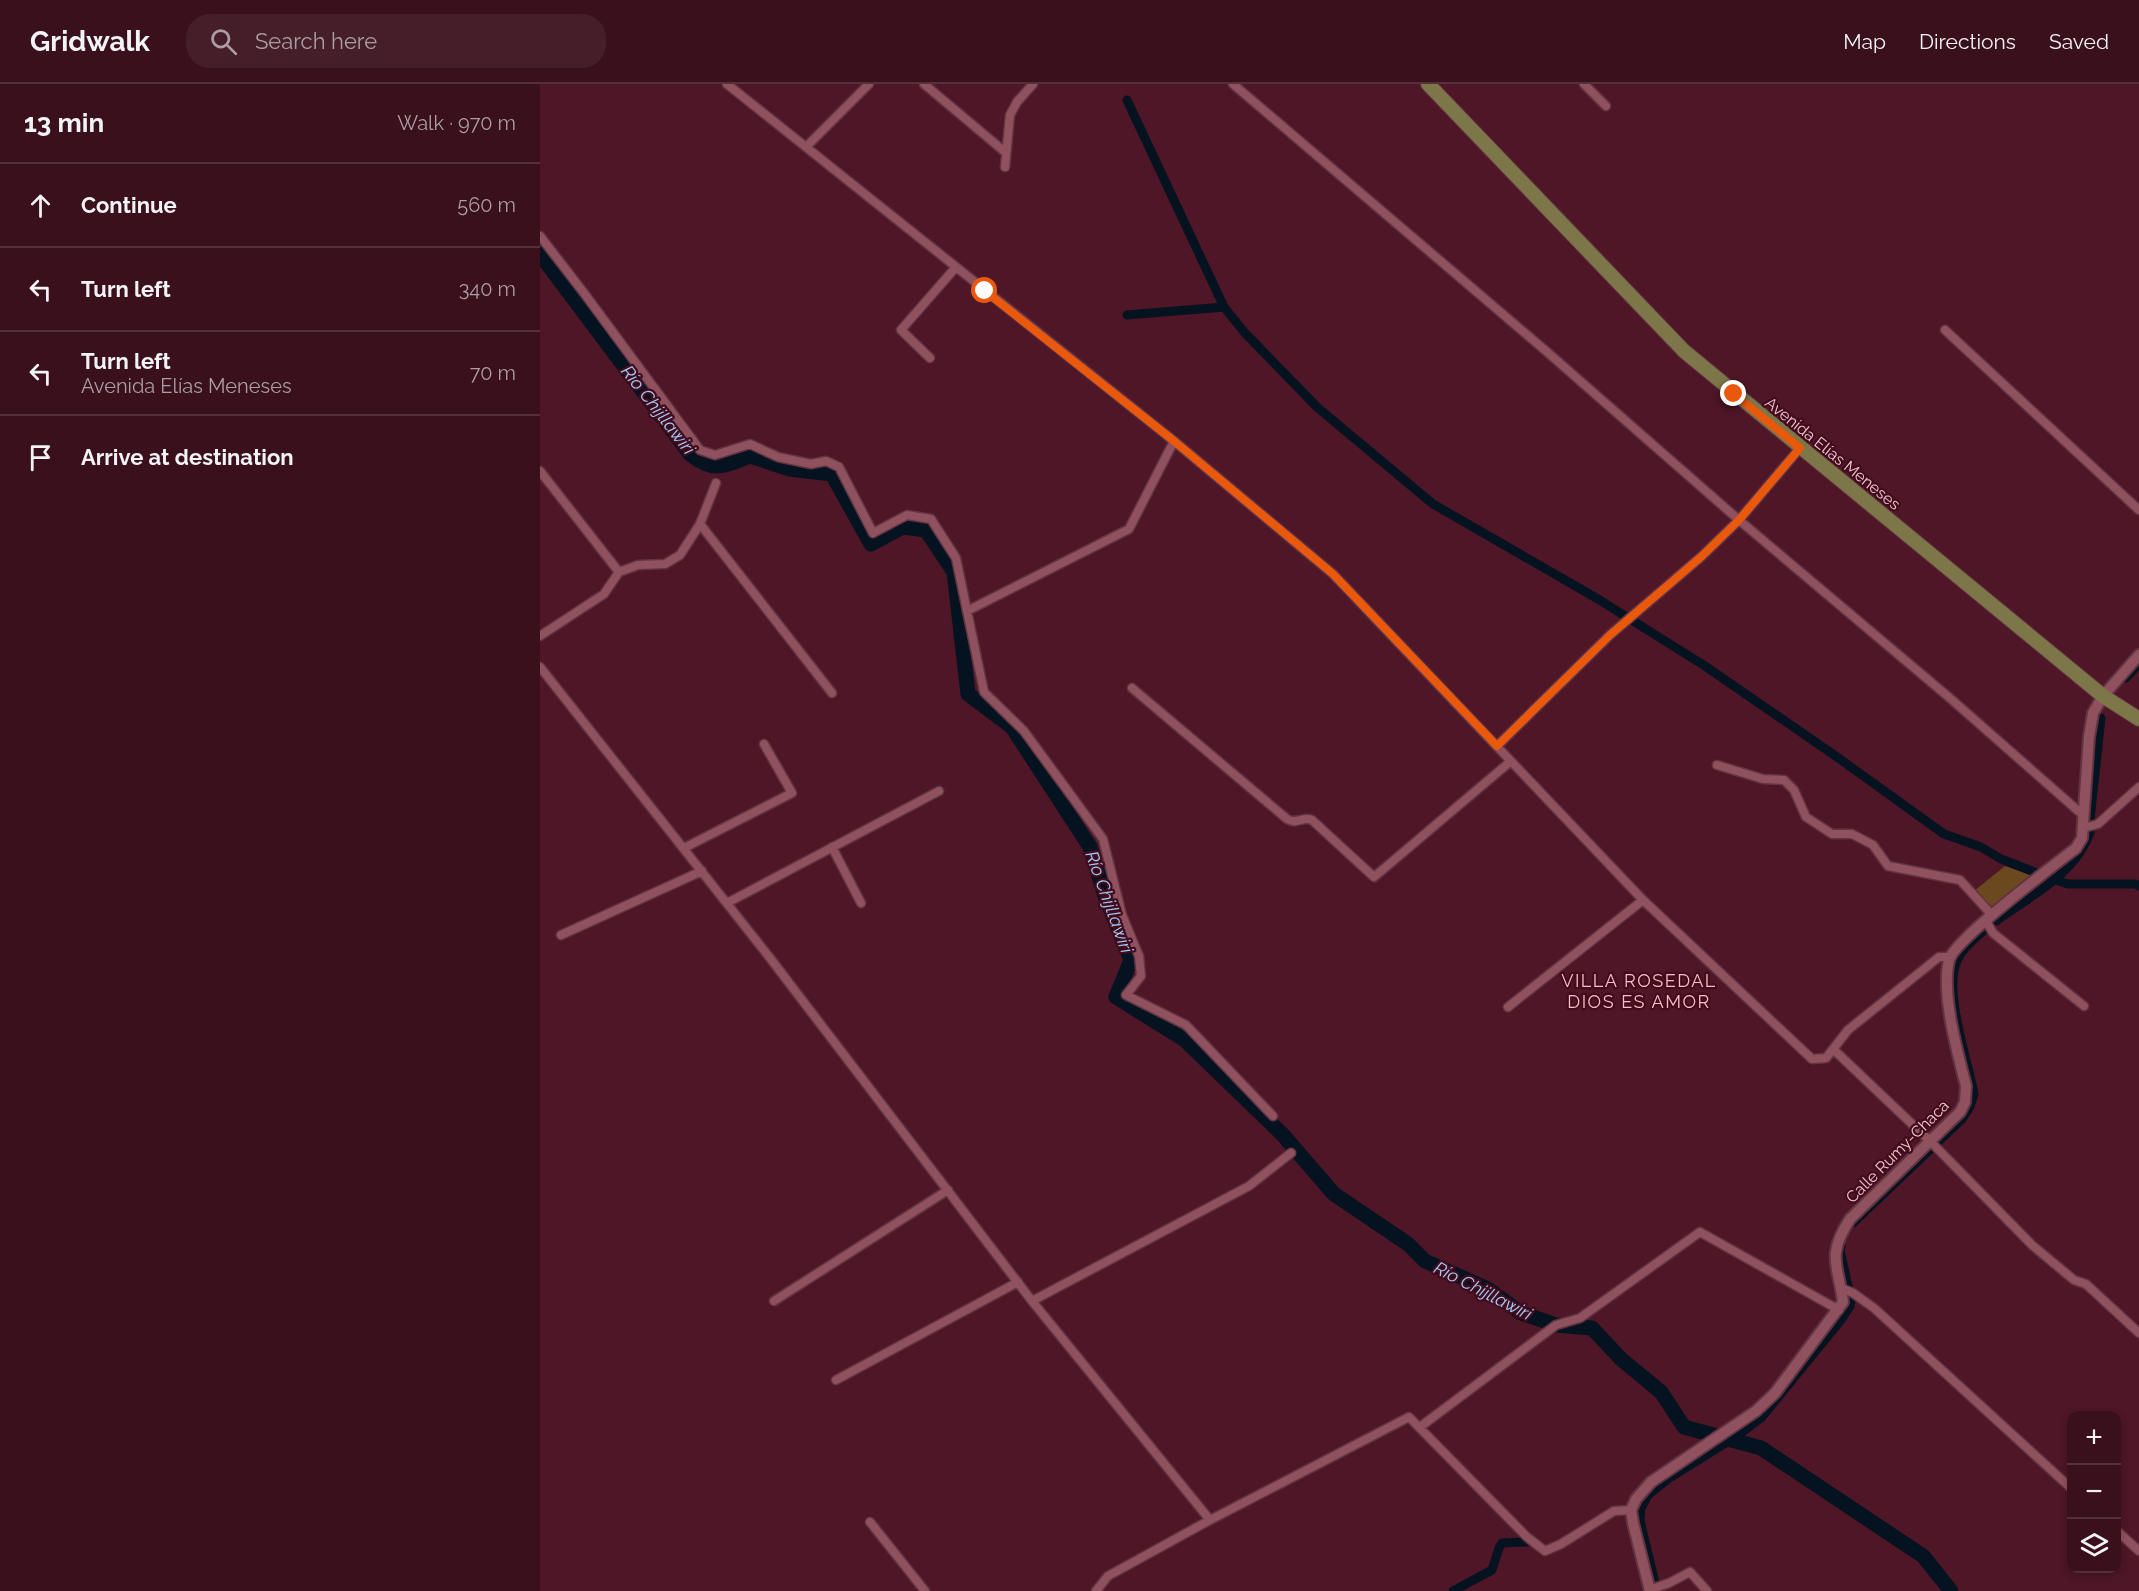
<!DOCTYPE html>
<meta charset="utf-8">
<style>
:root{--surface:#3a101c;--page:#451e29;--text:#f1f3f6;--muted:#ab9da3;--line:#54303b}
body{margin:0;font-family:Raleway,sans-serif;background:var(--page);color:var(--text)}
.controls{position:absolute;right:18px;bottom:18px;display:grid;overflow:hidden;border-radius:12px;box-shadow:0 3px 9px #0003}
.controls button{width:54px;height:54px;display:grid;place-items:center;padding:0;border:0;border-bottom:2px solid var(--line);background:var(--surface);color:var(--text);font:30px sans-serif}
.stop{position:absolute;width:18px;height:18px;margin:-14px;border:4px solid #ea580c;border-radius:50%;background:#fff}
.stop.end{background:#ea580c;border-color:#fff;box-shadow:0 2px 6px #0008}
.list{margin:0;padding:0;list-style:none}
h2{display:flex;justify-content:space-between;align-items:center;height:78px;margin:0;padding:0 24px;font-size:26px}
h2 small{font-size:20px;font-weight:400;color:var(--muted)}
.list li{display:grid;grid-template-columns:39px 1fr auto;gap:18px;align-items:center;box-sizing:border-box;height:84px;padding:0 24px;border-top:2px solid var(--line)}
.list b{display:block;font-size:22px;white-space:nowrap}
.list p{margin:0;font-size:20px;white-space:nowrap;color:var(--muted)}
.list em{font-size:20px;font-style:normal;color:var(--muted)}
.icon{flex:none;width:33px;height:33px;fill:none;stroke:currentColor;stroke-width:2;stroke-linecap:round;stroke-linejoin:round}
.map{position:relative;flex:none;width:1599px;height:1507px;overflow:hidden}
header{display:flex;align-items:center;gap:36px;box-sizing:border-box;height:84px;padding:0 30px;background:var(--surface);border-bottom:2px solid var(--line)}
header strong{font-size:28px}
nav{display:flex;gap:33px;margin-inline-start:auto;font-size:21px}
.search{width:420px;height:54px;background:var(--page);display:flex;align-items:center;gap:15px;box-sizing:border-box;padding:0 21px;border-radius:24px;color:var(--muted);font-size:22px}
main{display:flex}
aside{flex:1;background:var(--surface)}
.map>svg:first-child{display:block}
</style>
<header>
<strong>Gridwalk</strong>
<div class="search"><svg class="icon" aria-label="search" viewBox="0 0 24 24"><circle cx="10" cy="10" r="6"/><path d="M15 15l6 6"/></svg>Search here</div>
<nav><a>Map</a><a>Directions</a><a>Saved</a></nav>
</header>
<main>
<aside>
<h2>13 min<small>Walk · 970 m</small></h2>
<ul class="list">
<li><svg class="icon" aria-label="ahead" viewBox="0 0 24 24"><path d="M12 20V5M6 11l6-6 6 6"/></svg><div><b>Continue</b></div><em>560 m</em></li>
<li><svg class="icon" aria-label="left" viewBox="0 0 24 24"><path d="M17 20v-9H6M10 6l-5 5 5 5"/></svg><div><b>Turn left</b></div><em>340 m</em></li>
<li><svg class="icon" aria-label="left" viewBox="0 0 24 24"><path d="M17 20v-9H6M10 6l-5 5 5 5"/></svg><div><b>Turn left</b><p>Avenida Elías Meneses</p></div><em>70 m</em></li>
<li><svg class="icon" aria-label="arrive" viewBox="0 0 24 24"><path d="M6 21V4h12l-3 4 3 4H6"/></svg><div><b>Arrive at destination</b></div></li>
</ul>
</aside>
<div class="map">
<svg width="1599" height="1507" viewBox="0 0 1599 1507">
<rect width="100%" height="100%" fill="#4e1626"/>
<path fill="#6c481f" d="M1465,782L1494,792L1452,826L1434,807Z"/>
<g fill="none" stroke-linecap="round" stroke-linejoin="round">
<path stroke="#051320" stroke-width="9" d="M587,16L684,223L705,249L778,324L893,420L1058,515L1165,582L1297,673L1404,750L1441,763L1461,775L1497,789
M587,231L684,223
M1586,594L1599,580
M1550,735L1561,634
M1510,794L1528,800H1596L1599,802
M1456,837C1490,812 1536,790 1550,748
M1313,1139L1422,1035L1430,1023L1434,1010C1428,976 1403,908 1417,877C1422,864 1435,855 1445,845
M913,1507L952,1486L959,1464L962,1459L987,1458
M1117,1507L1100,1437L1101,1424L1108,1411L1128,1395L1200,1350L1222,1333L1301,1236L1310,1222L1311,1216L1300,1166L1301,1162"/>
<path stroke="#051320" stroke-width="15" d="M0,170L150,370C173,389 184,382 210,372L249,385L292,390L331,460L363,443L386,446L414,488L428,610L472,643L550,763L565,812L591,876L576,913L645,956L742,1050L794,1110L868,1160L885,1177L948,1205L981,1229L1016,1241L1052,1244L1081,1275L1121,1308L1144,1343L1221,1364L1383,1472L1411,1507"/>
<g stroke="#623441" stroke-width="11">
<path id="minor" d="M187,0L634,357L793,490L1103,816L1272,975L1286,974L1308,946L1399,873H1410
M384,0L465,68
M693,0L1006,267L1199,436L1411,615L1544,732
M1044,0L1066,22
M267,62L329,0
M465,83L470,31L477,18L493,0
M0,152L44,209L160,366L175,371L210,360L238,373L271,380L286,377L299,383L333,449L367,431L391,435L416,474L444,608L484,647L563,755L582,831L599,872L601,892L586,911L646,941L733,1032
M1405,246L1599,426
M390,274L361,246L416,183
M0,387L79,488
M160,440L292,609
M427,527L589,445L634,357
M0,552L64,510L79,488L98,481L125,480L140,471L160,440L176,399
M0,583L230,874L492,1217L670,1436
M592,604L747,735C756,741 763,732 772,736L834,793L971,677
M957,662L1070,551L1162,472L1199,436L1260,364
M1177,681L1223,695L1244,696L1254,706L1266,733L1292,750H1312L1333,761L1348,782L1420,796L1452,831
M1543,744L1558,740L1599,703
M292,763L321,819
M144,764L252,709L224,660
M187,819L399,707
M1446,837L1453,849L1544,922
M21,851L162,787
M968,923L1103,816
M1293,965L1391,1058L1492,1161L1534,1196L1546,1200L1599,1249
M1301,1204L1313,1209L1334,1224L1532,1405
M234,1217L408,1106
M492,1217L709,1102L751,1069
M296,1296L478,1198
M880,1343L1016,1241L1040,1234L1160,1148L1299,1226
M330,1438L385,1507
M1576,1446L1599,1467
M1109,1506L1129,1499L1150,1488L1167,1507
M556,1507L568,1492L670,1436L869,1333L987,1453L1005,1467L1021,1460L1074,1427L1091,1426"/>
</g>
<g stroke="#623441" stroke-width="14">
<path id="tertiary" d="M1110,1507L1093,1439L1091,1426L1096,1415L1111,1398L1216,1327L1235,1309L1303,1218C1298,1180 1286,1172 1310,1135L1420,1028L1425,1018L1426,1002C1417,967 1401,910 1409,876C1415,855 1513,782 1536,764L1542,754L1549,653L1553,629L1563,612L1599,571"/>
</g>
<g stroke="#623441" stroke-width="16">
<path id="primary" d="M888,0L1144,267L1563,612L1599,635"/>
</g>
<use href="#minor" stroke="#90515f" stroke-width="8"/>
<use href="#tertiary" stroke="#90515f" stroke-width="10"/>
<use href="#primary" stroke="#7c7649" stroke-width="14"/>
</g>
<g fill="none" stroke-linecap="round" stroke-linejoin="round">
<path stroke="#ea580c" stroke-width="8" d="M445,207L634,357L793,490L957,662L1070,551L1162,472L1199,436L1260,364L1194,310"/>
</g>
<g text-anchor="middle" stroke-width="4.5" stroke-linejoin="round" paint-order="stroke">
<g font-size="16" fill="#efc9cf" stroke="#430b1c">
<text transform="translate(1293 369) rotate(39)" y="6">Avenida Elías Meneses</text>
<text transform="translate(1357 1067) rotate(-45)" y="6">Calle Rumy-Chaca</text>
</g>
<g font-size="18" font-style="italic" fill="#9ecdf9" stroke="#430b1c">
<text transform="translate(118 326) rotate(52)" y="6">Río Chijllawiri</text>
<text transform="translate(569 818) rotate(70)" y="6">Río Chijllawiri</text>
<text transform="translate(943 1207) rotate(27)" y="6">Río Chijllawiri</text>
</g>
<g font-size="18" letter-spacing="1.5" fill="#f9bec8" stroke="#430b1c">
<text x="1099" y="903">VILLA ROSEDAL<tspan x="1099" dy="21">DIOS ES AMOR</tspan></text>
</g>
</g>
</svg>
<div class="controls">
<button>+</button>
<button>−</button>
<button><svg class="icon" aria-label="layers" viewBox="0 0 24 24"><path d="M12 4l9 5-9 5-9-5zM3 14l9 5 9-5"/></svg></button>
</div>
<div class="stop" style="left:445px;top:207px"></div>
<div class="stop end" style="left:1194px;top:310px"></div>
</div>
</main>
